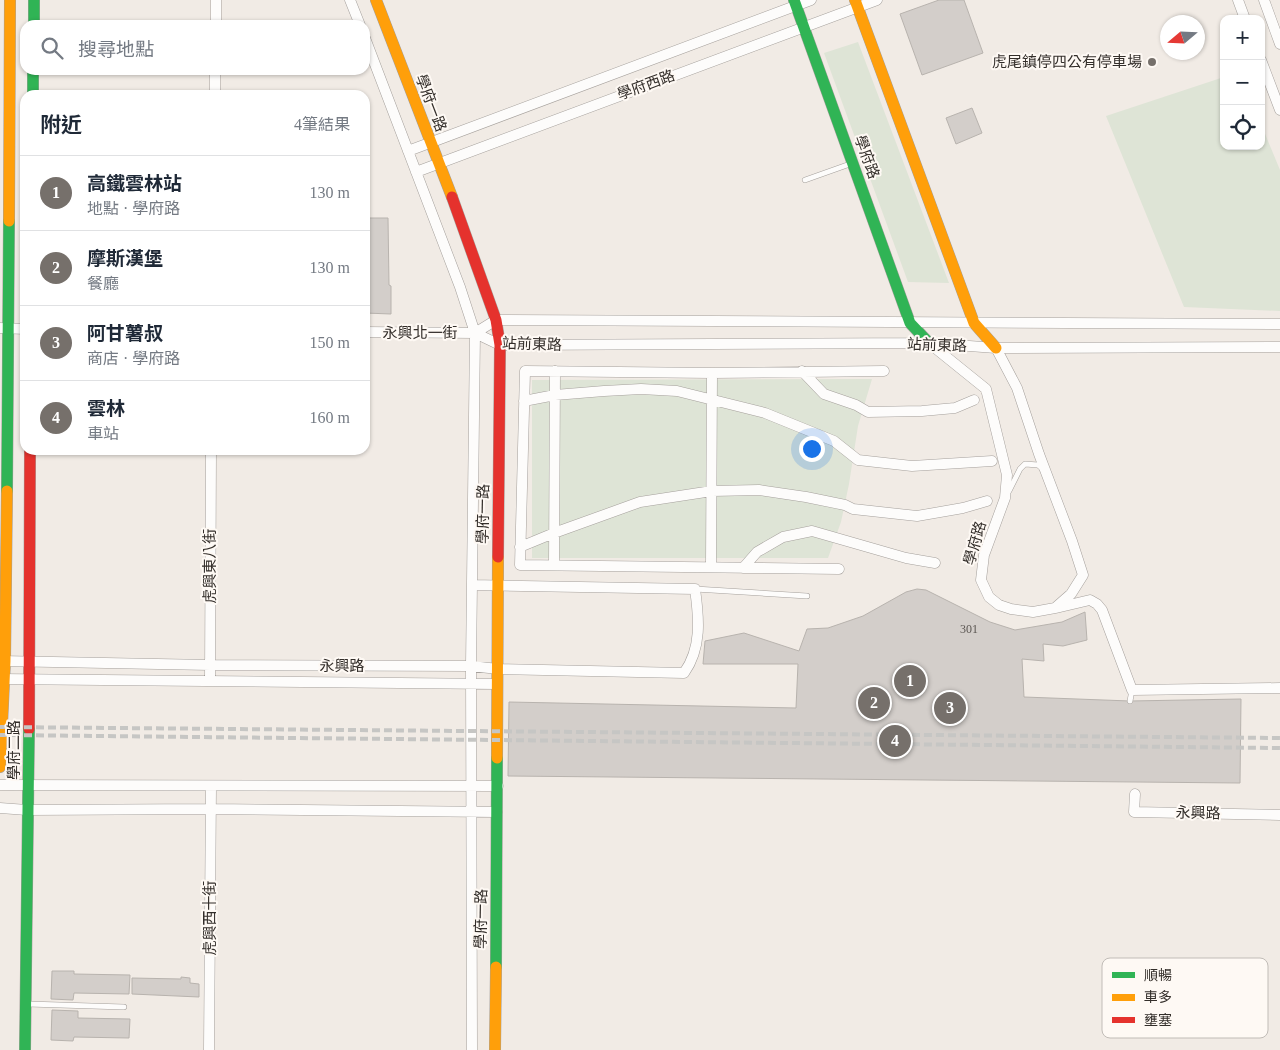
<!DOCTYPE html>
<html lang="zh-TW">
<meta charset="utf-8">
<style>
:root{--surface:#fff;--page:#f2f2f3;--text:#1f2937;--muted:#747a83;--line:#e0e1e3;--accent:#76706b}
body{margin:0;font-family:"Times New Roman","Noto Sans TC",serif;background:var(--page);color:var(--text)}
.controls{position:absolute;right:15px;top:15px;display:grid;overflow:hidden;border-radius:10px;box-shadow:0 1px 4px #0004}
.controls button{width:45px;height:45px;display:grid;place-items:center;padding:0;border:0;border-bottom:1px solid var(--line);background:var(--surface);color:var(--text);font:25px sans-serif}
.compass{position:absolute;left:1160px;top:15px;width:45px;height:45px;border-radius:50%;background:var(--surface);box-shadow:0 1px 4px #0004;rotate:251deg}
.you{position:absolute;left:811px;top:448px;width:18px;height:18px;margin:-12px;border:4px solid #fff;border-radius:50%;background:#1a73e8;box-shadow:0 0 0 8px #1a73e833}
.badge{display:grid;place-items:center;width:32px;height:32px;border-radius:50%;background:var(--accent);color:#fff;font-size:16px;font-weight:700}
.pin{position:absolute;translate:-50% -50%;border:2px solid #fff;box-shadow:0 1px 5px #0006}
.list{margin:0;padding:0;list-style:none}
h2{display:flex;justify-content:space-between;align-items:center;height:65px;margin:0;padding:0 20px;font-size:21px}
h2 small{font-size:16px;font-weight:400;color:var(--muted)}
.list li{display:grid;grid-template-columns:32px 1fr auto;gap:15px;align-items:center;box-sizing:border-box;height:75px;padding:0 20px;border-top:1px solid var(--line)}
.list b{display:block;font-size:19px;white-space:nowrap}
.list p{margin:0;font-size:16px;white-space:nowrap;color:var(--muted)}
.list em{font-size:16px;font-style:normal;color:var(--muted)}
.icon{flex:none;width:28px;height:28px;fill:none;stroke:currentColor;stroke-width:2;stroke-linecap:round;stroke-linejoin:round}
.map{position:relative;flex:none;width:1280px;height:1050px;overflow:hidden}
.search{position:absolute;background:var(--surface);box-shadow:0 1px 4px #0004;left:20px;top:20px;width:350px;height:55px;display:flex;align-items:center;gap:12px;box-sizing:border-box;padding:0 18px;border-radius:15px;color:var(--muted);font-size:19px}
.panel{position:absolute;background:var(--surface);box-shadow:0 1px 4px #0004;left:20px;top:90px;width:350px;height:365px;border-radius:15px}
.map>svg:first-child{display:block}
</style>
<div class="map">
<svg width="1280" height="1050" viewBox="0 0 1280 1050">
<rect width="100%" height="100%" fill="#f1ebe5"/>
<path fill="#dee4d6" d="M858,42L949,283L908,282L824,53Z
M1224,77V146H1261V124L1280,170V311L1184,307L1106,116Z
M872,379L858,426L849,484L841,522L828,558H532V380Z"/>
<path fill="#d3ceca" stroke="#b8b3ae" d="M939,0H964L983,53L922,75L900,14Z
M972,108L982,133L956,144L946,118Z
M365,218H388L389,285L391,286V314L365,313Z
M917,589L926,590L990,622L1015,630L1062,622L1085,612L1087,640L1063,646L1043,644L1044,661L1022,659L1024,697L1130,701L1241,699L1240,783L508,776L509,702L796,708L798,664H703L705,641L744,633L799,651L807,629L828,628L863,616L906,592Z
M52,971H74V974L130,975L129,994L74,993L73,1000L51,999Z
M181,977L190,978V983L199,984V997L132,994V978L181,979Z
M52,1010L78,1011V1018L130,1019L129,1038L74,1037L73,1041L51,1040Z"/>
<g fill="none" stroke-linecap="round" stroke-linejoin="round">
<g stroke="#a5a09c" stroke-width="6">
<path id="lane" d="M805,180L850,164
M1009,491L1020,469L1025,464L1038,465L1043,469
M695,589L807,596
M1130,701L1132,690
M28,1004L124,1007"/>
</g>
<g stroke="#a5a09c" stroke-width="11">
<path id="street" d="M350,0L360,25
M1238,0L1245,19
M1264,0L1280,44
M216,25V0
M365,38L460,287L475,333L471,666L472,1050
M1261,60L1280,110
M215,95V70
M408,151L811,0
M416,172L877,0
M0,328L25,329
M365,332L475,333L500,345L929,343L996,348L1280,347
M475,333L496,320L1280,324
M929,343L986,389L1007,475L1005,498L984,555L981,580L989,597L999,605L1011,609L1033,612L1055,608L1071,594L1083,575L1072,541L1039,454L1017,388L996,348
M802,371L824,394L856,405L868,412L922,411L955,408L974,400
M524,401L555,395L604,391L641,389L677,391L765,413L834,441L858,460L912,466L992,461
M520,547L554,533L640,502L712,491L759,490L806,497L845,505L853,509L917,516L963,508L987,501
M554,565L555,371
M711,567L712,373
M743,568L757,552L783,537L812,531L906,558L935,563
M839,569L520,565L525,371L712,373L884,371
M1056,608L1090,600L1097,604L1102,610L1132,690L1280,688
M1,661L210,665L471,666L498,669L684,673C702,648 699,618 695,589L472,585
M0,679L497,684
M210,681L211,450
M0,785L498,786
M1135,794L1134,812L1280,815
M0,808L27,810L211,809L497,812
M209,1050L211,786"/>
</g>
<g stroke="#a5a09c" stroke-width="12">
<path id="fast" d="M34,0V25
M794,0L910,323L929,343
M33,70V95
M7,491L9,221
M496,967L497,758
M25,1050L29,729"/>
</g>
<g stroke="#a5a09c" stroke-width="12">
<path id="slow" d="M376,0L452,197
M855,0L974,323L996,348
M9,221L10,0
M497,758L498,557
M0,767L5,661L7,491
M495,1050L496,967"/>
</g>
<g stroke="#a5a09c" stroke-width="12">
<path id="jam" d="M452,197L496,320L500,345L498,557
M29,729L30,450"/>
</g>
<use href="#lane" stroke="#fdfcfb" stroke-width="5"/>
<use href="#street" stroke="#fdfcfb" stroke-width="10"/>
<use href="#fast" stroke="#30b455" stroke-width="11"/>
<use href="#slow" stroke="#ff9f0a" stroke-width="11"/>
<use href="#jam" stroke="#e5322d" stroke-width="11"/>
<path stroke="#c6c6c4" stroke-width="4" stroke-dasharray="8 4" stroke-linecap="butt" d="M0,727L1280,738
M0,735L1280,748"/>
</g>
<circle fill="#76706b" stroke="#fef9f4" stroke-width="2" cx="1152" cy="62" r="5"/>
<g text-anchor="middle" stroke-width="4" stroke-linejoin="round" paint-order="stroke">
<g font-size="12" fill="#5b5652">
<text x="969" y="633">301</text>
</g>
<g font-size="15" fill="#332e2a" stroke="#fef9f4" text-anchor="end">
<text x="1142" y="67">虎尾鎮停四公有停車場</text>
</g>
<g font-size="15" fill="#332e2a" stroke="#fef9f4">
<text transform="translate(646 85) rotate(-20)" y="5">學府西路</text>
<text transform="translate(431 103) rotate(69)" y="5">學府一路</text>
<text transform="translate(867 157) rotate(70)" y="5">學府路</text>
<text x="420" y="338">永興北一街</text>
<text transform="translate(532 344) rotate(2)" y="5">站前東路</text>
<text transform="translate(937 345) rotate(2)" y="5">站前東路</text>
<text transform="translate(483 514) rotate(-89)" y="5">學府一路</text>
<text transform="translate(975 543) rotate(-74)" y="5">學府路</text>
<text transform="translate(210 566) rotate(-90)" y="5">虎興東八街</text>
<text x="342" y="671">永興路</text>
<text transform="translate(14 750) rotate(-90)" y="5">學府二路</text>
<text transform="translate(1198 813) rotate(1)" y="5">永興路</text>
<text transform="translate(210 918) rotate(-90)" y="5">虎興西十街</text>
<text transform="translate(481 919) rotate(-89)" y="5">學府一路</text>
</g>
</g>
<rect x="1102" y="958" width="166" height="80" rx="8" fill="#fef9f4" stroke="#c1bcb7" stroke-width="1"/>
<rect x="1112" y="972" width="23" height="6" fill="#30b455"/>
<rect x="1112" y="994" width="23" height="7" fill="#ff9f0a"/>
<rect x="1112" y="1017" width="23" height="6" fill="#e5322d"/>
<g font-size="14" fill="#332e2a">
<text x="1144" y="980">順暢</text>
<text x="1144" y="1002">車多</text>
<text x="1144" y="1025">壅塞</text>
</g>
</svg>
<div class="controls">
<button>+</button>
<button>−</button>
<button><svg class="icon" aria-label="locate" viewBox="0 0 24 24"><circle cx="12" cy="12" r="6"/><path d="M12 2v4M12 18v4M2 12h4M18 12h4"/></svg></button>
</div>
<svg class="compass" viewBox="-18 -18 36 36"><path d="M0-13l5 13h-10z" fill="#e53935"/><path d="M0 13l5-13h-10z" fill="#747a83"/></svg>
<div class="you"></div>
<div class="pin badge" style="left:910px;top:681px">1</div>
<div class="pin badge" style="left:874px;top:703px">2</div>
<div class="pin badge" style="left:950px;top:708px">3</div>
<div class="pin badge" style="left:895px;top:741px">4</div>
<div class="search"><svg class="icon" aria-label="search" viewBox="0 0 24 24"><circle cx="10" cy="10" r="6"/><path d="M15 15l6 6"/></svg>搜尋地點</div>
<section class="panel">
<h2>附近<small>4筆結果</small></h2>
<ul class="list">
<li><span class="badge">1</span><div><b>高鐵雲林站</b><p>地點 · 學府路</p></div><em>130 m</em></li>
<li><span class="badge">2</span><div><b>摩斯漢堡</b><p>餐廳</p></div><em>130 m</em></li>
<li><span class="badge">3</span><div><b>阿甘薯叔</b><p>商店 · 學府路</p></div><em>150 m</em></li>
<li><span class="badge">4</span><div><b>雲林</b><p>車站</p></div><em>160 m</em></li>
</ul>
</section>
</div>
